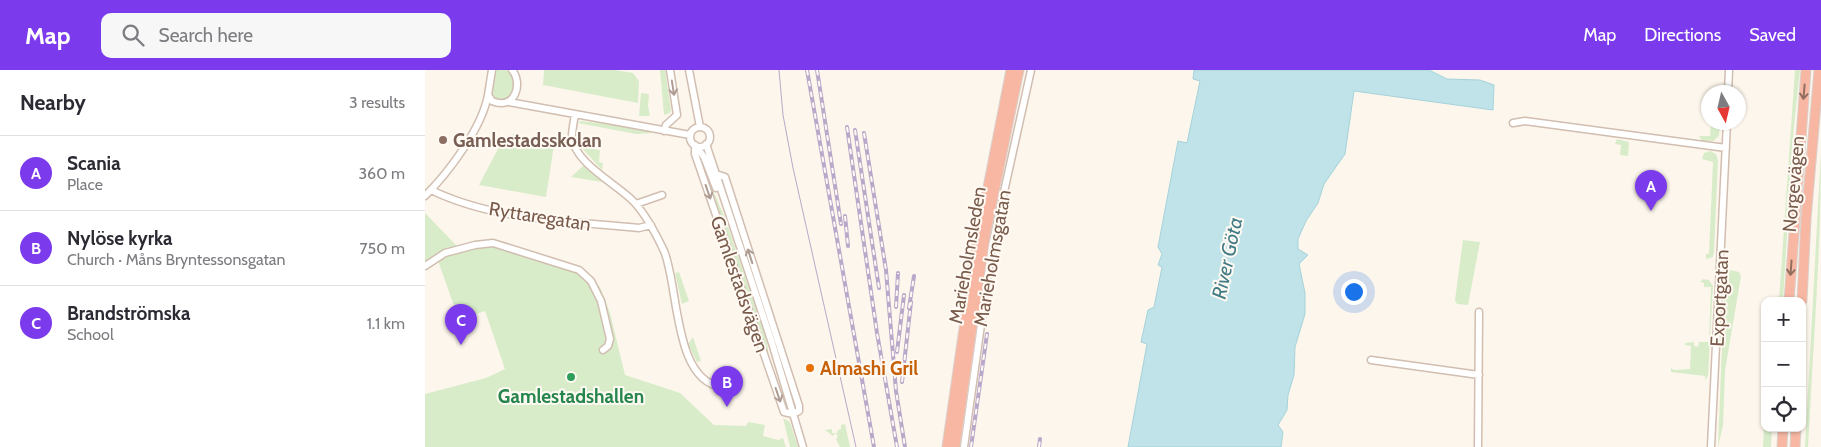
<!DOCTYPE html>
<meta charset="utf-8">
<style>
:root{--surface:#fff;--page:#f7f7f7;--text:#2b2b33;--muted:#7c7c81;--line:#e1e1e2;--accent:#7c3aed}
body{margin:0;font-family:Cabin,sans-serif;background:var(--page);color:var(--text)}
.controls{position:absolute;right:15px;bottom:15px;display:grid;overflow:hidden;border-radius:10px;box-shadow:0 1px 4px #0004}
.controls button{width:45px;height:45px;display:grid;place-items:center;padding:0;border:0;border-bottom:1px solid var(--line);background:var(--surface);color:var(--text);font:25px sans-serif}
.compass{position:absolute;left:1276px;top:15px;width:45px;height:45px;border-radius:50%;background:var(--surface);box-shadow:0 1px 4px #0004;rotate:172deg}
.you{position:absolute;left:928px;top:221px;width:18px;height:18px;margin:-12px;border:4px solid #fff;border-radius:50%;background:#1a73e8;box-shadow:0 0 0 8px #1a73e833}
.badge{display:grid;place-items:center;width:32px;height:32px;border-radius:50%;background:var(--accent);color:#fff;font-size:16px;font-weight:700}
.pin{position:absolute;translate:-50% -41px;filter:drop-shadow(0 1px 2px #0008)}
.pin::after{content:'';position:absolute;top:26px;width:18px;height:15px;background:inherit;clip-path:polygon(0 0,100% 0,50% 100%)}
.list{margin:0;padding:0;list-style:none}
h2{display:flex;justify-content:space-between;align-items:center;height:65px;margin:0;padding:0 20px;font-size:21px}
h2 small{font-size:16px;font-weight:400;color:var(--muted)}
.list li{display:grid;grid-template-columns:32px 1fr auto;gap:15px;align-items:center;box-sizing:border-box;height:75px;padding:0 20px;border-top:1px solid var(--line)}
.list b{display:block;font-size:19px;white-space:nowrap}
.list p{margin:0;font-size:16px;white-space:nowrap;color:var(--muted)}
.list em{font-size:16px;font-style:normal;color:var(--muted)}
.icon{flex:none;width:28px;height:28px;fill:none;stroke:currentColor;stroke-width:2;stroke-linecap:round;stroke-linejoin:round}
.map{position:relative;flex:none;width:1396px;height:377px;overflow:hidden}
header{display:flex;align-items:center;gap:30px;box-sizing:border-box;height:70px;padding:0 25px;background:var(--accent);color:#fff}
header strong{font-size:24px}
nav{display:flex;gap:28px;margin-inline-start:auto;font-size:18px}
.search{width:350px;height:45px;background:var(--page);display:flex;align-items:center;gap:12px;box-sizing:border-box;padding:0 18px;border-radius:10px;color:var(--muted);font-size:19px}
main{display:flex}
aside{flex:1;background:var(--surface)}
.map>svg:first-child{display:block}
</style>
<header>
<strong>Map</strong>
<div class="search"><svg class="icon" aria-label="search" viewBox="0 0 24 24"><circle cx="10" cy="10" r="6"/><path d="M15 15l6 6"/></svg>Search here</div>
<nav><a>Map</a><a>Directions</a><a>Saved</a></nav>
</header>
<main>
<aside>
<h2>Nearby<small>3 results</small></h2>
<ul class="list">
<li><span class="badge">A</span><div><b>Scania</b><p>Place</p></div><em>360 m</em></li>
<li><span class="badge">B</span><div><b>Nylöse kyrka</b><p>Church · Måns Bryntessonsgatan</p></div><em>750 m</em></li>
<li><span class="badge">C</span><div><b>Brandströmska</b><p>School</p></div><em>1.1 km</em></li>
</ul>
</aside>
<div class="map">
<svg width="1396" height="377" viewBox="0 0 1396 377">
<rect width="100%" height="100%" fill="#fdf6ec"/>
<path fill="#d8ecc9" d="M72,0H84C93,8 88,23 82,31L66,26L69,3Z
M119,0H190L208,3L214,11L213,33L118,15Z
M235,0H240L246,40L245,43L239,45Z
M1370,0H1375L1368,66L1358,231H1354Z
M216,23L224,24L223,36L225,46H214Z
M156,51L211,58L228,63L211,64L153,53Z
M1286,53H1295L1294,66L1288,71H1277L1274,66H1285Z
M88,64L125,71V74L129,75L121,127L54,115L75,75H85Z
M1192,69L1204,72L1203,86L1195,85L1196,75L1190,74Z
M158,74H163L162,78L175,80L174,92L178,93L177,100L156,77Z
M1285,81L1291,84L1293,90L1289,182L1288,187L1281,189V184H1284L1288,92L1277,89L1279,83Z
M1396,81C1396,180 1388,279 1383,377H1380Z
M159,95L177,112L146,107Z
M277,95L300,148L342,270L344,291Z
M0,143L32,176L55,170L67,171L156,198L175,217L185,243L200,305L255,323L289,355L321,356L323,352L340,355L338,366L353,370L358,368L361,377H0V324L61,308L80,299L60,241L34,250L11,185L0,193Z
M1038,170L1055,172L1043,235L1032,234L1030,230Z
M1300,199L1314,202L1316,206L1300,301L1298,355L1293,377Z
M254,202L264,231L257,234L250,203Z
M1278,209L1284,210L1288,216L1283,306L1280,310V306L1246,302V298L1249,300L1265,299L1266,276L1260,275V273L1269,272V276L1273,277L1274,272H1284L1286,217H1279V213L1275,212Z
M268,267L276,291L272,292L263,274Z
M1340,337V358H1347L1346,377H1338Z
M358,348L365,352L373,377H365Z
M420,354L425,377H415L411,369L413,366L410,363L408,366L400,360L407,359V363H412L413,360L416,359V355Z"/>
<path fill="#bfe3e8" stroke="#a5d3da" d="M769,0H1004L1022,9L1055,10L1069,15L1068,40L929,21L920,84L899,114L893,133L881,151L873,169V179L883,185L874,194L880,223V244L870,277L869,305L863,325L862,340L853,355L858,362L856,377H703L722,274L716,272L723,240L729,237L737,197L733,195L737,184L733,177L753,71L762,73L775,11L768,9Z"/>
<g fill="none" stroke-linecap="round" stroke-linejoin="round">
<g stroke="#d1beb0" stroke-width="9">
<path id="minor" d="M67,0L63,25L67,31C91,41 98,12 87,0
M264,0L275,57
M1303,22L1304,0
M84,32L265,65
M150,44C149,51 147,59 147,67C150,94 192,114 209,132C222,146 231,164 239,181C254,216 248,311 297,317
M1088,53L1100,51L1301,78
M265 67a10 10 0 1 1 20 0a10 10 0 1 1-20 0Z
M239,61L241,55L252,45L245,0
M281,74L347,273L378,377
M270,75V84L359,342L368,344L374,341V336L300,107L291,104
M271,76L279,87L291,118
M6,120C70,151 145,151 214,158L226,155
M0,126C24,102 57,58 63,25
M211,134L237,125
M0,196L20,183L50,175L68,173L154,200L166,211L176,231L185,269L183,276L178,280
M946,290L1054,305
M539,377L567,176L606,0
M1053,377L1054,242
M1286,377L1302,52"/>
</g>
<g stroke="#dad1cd" stroke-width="11">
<path id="highway" d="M1364,231L1381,0
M1377,231L1381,149L1394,0
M522,377L549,189L586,0
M530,377L560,166L594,0
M1357,377L1358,358
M1370,377L1371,358"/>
</g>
<use href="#minor" stroke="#fff" stroke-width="6"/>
<use href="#highway" stroke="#f7b7a3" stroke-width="9"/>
<path stroke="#b9a8c9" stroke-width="1" d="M354,0L358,45L368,98L431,377"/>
<g stroke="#b9a8c9" stroke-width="4">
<path id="rail" d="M382,0L449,377
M392,0L416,154
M422,57L452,263L472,377
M430,60L454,218
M439,63L461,200L471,321L480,377
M420,146L423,176
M471,237L473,203
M484,238L489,206
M472,282L479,225
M477,312L486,232
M546,377L562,264
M614,377L615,369"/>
</g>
<use href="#rail" stroke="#fffaf3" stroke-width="2" stroke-dasharray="5.5" stroke-linecap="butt"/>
</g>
<defs><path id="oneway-shaft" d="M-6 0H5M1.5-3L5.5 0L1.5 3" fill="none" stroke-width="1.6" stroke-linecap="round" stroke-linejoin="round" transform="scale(1.25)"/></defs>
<g stroke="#af9d94">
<use href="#oneway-shaft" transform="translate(248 18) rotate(81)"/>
<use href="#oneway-shaft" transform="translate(283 122) rotate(71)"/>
<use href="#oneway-shaft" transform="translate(325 186) rotate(-108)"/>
<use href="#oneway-shaft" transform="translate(353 325) rotate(71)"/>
</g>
<g stroke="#936e5e">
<use href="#oneway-shaft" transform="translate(1379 22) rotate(95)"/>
<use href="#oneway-shaft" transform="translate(1366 198) rotate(94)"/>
</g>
<circle fill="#8d6e63" stroke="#fffaf3" stroke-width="2" cx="18" cy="70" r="5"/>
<circle fill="#e8710a" stroke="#fffaf3" stroke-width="2" cx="385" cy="298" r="5"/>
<circle fill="#2e9e5b" stroke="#fffaf3" stroke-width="2" cx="146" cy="307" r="5"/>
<g text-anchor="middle" stroke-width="4" stroke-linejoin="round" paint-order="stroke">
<g font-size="19" font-weight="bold" fill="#785e54" stroke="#fffaf3" text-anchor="start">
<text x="28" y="77">Gamlestadsskolan</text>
</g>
<g font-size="19" fill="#7a5c4d" stroke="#fffaf3">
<text transform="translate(1368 114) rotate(-85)" y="7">Norgevägen</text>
<text transform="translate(115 146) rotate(9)" y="7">Ryttaregatan</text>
<text transform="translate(542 185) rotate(-80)" y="7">Marieholmsleden</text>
<text transform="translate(567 188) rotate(-80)" y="7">Marieholmsgatan</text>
<text transform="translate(315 214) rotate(71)" y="7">Gamlestadsvägen</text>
<text transform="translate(1294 228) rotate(-87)" y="7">Exportgatan</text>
</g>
<g font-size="19" font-weight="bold" fill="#c56008" stroke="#fffaf3" text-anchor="start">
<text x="395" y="305">Almashi Gril</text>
</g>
<g font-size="19" font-weight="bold" fill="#27864d" stroke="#fffaf3">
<text x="146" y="333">Gamlestadshallen</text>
</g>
<g font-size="20" font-style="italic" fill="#437c86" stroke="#fffaf3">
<text transform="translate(802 188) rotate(-78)" y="7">River Göta</text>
</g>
</g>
</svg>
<div class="controls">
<button>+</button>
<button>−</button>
<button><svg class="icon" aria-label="locate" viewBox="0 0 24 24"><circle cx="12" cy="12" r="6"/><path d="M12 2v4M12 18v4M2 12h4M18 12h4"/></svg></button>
</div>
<svg class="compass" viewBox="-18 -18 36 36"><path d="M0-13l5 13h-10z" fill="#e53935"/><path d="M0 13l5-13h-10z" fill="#7c7c81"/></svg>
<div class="you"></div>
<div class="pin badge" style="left:1226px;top:141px">A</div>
<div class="pin badge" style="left:302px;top:337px">B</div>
<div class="pin badge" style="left:36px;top:275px">C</div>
</div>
</main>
